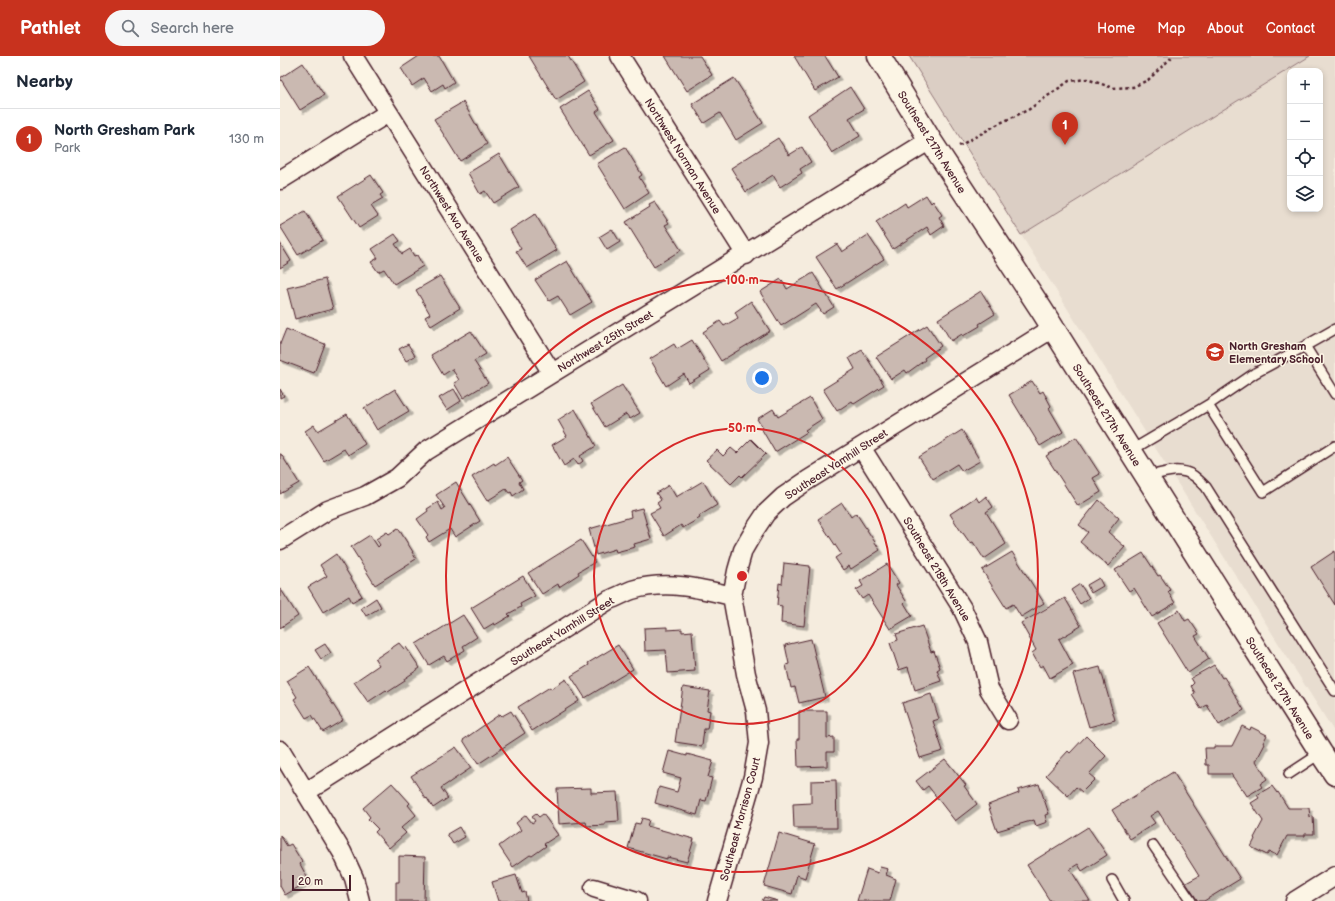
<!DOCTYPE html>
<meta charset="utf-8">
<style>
:root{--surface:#fff;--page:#f6f6f7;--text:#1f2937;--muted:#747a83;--line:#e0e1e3;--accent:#c8321e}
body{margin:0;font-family:"Balsamiq Sans",sans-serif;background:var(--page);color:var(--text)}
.controls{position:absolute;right:12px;top:12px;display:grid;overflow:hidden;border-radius:8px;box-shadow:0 2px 6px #0003}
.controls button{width:36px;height:36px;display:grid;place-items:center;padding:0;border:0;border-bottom:1px solid var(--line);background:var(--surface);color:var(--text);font:20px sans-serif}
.scale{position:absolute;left:12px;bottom:10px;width:59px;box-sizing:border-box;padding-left:4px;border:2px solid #4a1f2b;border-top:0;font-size:11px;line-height:14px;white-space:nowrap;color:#4a1f2b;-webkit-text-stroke:3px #fcf5e5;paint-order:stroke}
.you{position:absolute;left:482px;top:322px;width:14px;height:14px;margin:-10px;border:3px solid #fff;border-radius:50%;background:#1a73e8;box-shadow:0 0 0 6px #1a73e833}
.badge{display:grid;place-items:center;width:26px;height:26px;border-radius:50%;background:var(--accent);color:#fff;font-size:13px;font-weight:700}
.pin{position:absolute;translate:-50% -33px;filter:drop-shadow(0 1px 2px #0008)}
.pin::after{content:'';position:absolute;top:21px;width:14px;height:12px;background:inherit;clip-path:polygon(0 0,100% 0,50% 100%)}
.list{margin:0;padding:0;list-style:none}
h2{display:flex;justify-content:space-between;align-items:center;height:52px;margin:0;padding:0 16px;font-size:17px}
h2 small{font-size:13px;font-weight:400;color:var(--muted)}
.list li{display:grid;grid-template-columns:26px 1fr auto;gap:12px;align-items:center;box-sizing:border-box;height:60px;padding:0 16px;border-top:1px solid var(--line)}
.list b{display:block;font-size:15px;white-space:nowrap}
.list p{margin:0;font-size:13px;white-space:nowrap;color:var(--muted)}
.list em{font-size:13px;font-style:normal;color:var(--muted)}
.icon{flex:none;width:22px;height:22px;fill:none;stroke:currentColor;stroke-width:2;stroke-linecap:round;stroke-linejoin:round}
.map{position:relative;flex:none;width:1055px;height:845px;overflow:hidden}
header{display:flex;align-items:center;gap:24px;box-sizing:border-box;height:56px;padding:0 20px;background:var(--accent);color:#fff}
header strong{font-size:19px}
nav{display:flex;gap:22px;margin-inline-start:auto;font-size:14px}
.search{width:280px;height:36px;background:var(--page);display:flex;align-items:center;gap:10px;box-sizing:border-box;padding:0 14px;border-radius:22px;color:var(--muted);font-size:15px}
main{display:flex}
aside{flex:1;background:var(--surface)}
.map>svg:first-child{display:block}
</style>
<header>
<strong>Pathlet</strong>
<div class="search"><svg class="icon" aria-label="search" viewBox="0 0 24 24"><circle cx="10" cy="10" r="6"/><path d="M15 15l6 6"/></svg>Search here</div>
<nav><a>Home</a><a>Map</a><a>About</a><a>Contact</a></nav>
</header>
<main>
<aside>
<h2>Nearby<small></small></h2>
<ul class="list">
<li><span class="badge">1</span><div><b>North Gresham Park</b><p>Park</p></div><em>130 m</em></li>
</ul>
</aside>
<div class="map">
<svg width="1055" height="845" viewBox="0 0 1055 845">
<defs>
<filter id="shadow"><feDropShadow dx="3.5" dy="3.5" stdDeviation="0" flood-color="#0004"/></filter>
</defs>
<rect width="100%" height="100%" fill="#f5ecde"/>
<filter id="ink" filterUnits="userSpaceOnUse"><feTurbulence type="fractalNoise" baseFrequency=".025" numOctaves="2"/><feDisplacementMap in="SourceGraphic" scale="8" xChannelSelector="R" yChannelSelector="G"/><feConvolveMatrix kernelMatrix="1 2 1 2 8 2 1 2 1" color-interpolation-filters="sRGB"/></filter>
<g filter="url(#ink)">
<path fill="#e8ddd0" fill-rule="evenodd" d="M1030,0H1055V677L741,179ZM1010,15H1040V153H1010Z"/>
<path fill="#dbcec4" stroke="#927678" d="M629,0H1030L741,179Z"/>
<path fill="#cab9b1" stroke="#4a1f2b" filter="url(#shadow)" d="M139,0H159L174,26L165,32L163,28L152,35L144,22L132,30L121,12Z
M249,0H288L304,26L276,44Z
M385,0H420L432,19L407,35Z
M514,0H545L558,21L535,35Z
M23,7L44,39L20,54L0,22Z
M454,22L483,67L456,84L440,57L424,67L412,48Z
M570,31L584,53L569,62L580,80L552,97L528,59Z
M308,35L320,53L316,56L334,84L309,99L280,53Z
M183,46L207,88L180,105L154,63Z
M498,82L509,99L522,91L531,106L520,113L522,117L500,131L493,119L466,136L451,112Z
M345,91L362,119L359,121L369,137L345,153L317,108Z
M219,98L239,131L213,147L205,135L200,138L188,117Z
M91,119L103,137L100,139L103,143L91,150L98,160L79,172L58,140Z
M646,139L651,147L653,145L662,159L659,161L664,170L651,179L647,171L613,193L596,166L625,147L627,151Z
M375,146L389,167L385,169L401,194L374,211L346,166L370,151L369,149Z
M25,155L43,184L18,199L0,170Z
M255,158L277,194L247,212L236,195L241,193L230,174Z
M332,173L340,186L327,194L319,181Z
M115,178L120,185L115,188L122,198L130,193L134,200L137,199L143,210L114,228L104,213L98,216L91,206L98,202L92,193Z
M588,179L604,203L557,233L536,201L557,188L562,196Z
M0,187L11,205L0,212Z
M287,205L312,246L290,259L278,240L269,245L255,224Z
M533,217L554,251L543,258L536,248L501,270L480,236L501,223L507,233Z
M160,220L180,252L151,270L145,261L150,258L136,234Z
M45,223L53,253L15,263L7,232Z
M701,235L715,258L699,268L700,270L683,280L682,278L671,285L658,263Z
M471,245L490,275L441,305L423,276L440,265L444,270L458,262L455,256Z
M647,269L661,290L644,302L645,304L627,317L625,314L611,323L596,301Z
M6,273L45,288L34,317L0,304V288Z
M191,275L206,298L194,305L208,327L183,342L174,327L179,324L172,313L163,319L151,299Z
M412,284L430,314L409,327L404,318L386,330L370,303L394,288L397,293Z
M128,288L135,300L126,305L119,293Z
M582,294L604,329L574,348L572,345L557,355L543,333L575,313L569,302Z
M752,325L760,337L763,335L771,350L769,352L783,376L760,390L729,339Z
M342,329L360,357L350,363L346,358L325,371L311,348Z
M0,333L4,340L0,342Z
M115,333L129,355L97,374L84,352Z
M174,333L181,345L167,354L159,342Z
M530,342L542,363L525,374L527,376L495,396L481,372L482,371L477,363L493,353L498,361Z
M295,353L316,390L300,400L303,405L298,409L294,403L284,410L272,389L287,380L278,364Z
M67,358L85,388L68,399L64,393L44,405L25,375L34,369L38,375Z
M682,374L700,405L682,415L677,408L653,423L639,401Z
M796,381L820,418L813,422L821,436L798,450L766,400Z
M471,383L486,398L462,421L460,419L451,428L426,404L437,394L443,400L451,392L457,397Z
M0,398H1L19,427L0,438Z
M227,401L242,424L239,426L243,433L233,440L231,436L229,437L226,433L207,445L192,421L214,407L215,409Z
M423,425L437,449L419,460L420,462L403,472L401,469L384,480L370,457L380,452L377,447L381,444L376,437L389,429L396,441Z
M176,426L200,465L175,481L170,473L149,486L146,481L148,479L137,463L148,455L147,453L158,446L162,454L165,452L156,439Z
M706,440L713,451L706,456L726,488L704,503L693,486L690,487L683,477H682L670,458L696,441L699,446Z
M819,444L839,462L828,476L845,491L828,510L800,486L808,476L799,469Z
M562,447L571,461L576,457L600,494L571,513L569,510L563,514L555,502L561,498L538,463Z
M362,452L371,483L354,488L355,491L336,496L335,493L316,499L309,473L351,461L350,455Z
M118,472L133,496H132L136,503L95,529L71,491L90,479L98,491L100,489L96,483L107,476L109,478Z
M301,484L315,506L298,516L299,518L279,531L278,528L262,538L248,517Z
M1055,495V549L1031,511Z
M732,496L764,547L741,561L733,548L726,552L702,514Z
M863,497L878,520L880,519L890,534L888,536L895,547L872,561L854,532L849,535L835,514Z
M56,498L82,540L72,546L69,540L43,556L28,531L47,520L40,509Z
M504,507L530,510L524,570L501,567L502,550L497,549L499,527L502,528Z
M607,508L619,527L616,529L626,545L624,547L632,560L610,573L588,539L582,543L576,534L583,530L580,525Z
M243,520L255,540L240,548L241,551L228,558L230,560L215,569L214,567L204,573L191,552Z
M819,522L823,530L811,537L807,529Z
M800,528L809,542L800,548L791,534Z
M0,532L18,560L0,572Z
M96,542L101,551L86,560L81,552Z
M785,542L801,570L779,583L793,609L770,622L763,609L760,611L752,597L756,594L741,567Z
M899,554L905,565L909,563L919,578L915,580L929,603L908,617L877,567Z
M183,559L197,581L183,590L185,594L167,605L164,600L149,609L136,588Z
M642,570L651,596L654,595L660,612L657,614L661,625L635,634L628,611L619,614L610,587L618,584L616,578Z
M387,571V574L402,573V576L412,575L415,615L388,617L386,594L365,595L364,572Z
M531,583L545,641L519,647L515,631L511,632L506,609L509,608L505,589Z
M119,587L124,593L126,591L140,612L124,623L125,625L108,636L106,634L88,646L74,626L99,609L95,603Z
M45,588L51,597L41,603L35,594Z
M338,589L353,613L305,642L291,620L309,609L308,607Z
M934,609L942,622L944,621L964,654L939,669L927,649L921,653L912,639L915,637L911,630L914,627L911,622Z
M29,611L63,664L43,676L32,659L26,662L14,643L17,641L7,625Z
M820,611L835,664L809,671L793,618Z
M286,623L299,645L252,675L238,651L270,631L271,633Z
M403,631L430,635L427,654L430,655L427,673H424L422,690L395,686Z
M651,638L659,663L653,665L663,695L640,702L622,647Z
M231,655L245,677L198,708L183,684L220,658L222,660Z
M519,655H547V682L554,681V696H547V710L518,711L517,683H519Z
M962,670L970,674L971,671L987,679L983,687L985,688L976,705L987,723L980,728L982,731L967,740L962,732L961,733L951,718H929V709H926L925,692H934V690H952Z
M806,680L826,700L809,718L815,723L802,736L796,731L788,740L766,719L788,695L790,697Z
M176,691L191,712L161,732L168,742L153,752L147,742L146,743L131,720Z
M389,695L407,700V698L433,705L428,721L432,722L426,745L421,744L417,759L375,747L379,731L397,736L401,722L383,717Z
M665,703L686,729L684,730L697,748L675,765L648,730L643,734L636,725Z
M893,716L960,823L924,845H918L906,827L919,820L878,755L870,760L875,767L850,783L832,754Z
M556,724L557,772H514L513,748L531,747V725Z
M112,727L130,747L128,749L136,759L121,772L126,777L109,792L95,776L98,773L88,763L90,761L83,752Z
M759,728L769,758L765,759L767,766L756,770L754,764L717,775L708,749L739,737L738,734Z
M992,730L997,737L998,736L1008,752H1029L1030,761L1033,760L1034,778H1025V780H1007L997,799L989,796L987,799L971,791L975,783L974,782L983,765L971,747L979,742L977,739Z
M311,732V737L337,736L339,765L325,766V769L307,770L306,766L279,768L277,733Z
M256,758L259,761L263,758L278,779L264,788L266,790L252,800L250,799L233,811L219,790L241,774L236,767L246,759L252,767L255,765L252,761Z
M362,762L369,764L367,770L414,783L407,806L387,801V803L348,792L355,767L360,768Z
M179,771L185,781L173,788L167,778Z
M808,771L827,799L802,815L798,808L790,813L810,845H770L747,809Z
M499,777L535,788L525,822L517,819L512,838L484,830Z
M0,779L7,790L11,788L22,806L20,808L29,825L5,839L0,830Z
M119,800L145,801L144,845H116V826H119Z
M600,811L608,813L606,819L616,823L610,845H577L587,813L598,817Z
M236,819L242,837L245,836L247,845H218L212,826Z
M484,841L498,845H482Z"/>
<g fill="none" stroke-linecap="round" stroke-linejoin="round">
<g stroke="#4a1f2b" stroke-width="12">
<path id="service" d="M1025,290L1055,338
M928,349L983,436L1055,390
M850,395L928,349L975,317L1025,290L1055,273
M867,421C882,417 899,410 914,420C918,423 922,427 926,431L1055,635
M1009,718L1041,697
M873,789L911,845
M832,824L844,845"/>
</g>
<g stroke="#4a1f2b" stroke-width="21">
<path id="minor" d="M73,0L272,317
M340,0L466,199
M0,124L108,57
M581,391L682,552L698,586L709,633L728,664
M0,484L48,454L85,440L117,422L146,395L650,84
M0,694L62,796L74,822L80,845
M26,736L329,544C337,541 344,537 352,534C386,524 419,532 452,540
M314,832L357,845
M437,845L473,721L479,687L476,655L466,618L452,540L457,515L463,494L474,475L486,457L503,441L528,424L773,272
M1015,845L1055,820"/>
</g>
<g stroke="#4a1f2b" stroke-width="25">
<path id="tertiary" d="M599,0L650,84L761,253L1041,697L1055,718"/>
</g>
<path stroke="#4a1f2b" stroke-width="2.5" stroke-dasharray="3 3" stroke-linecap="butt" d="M679,90L720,67L748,54L789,25L807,23L833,32L853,31L868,24L893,0"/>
<use href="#service" stroke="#fcf5e5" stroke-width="9"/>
<use href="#minor" stroke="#fcf5e5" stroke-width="18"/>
<use href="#tertiary" stroke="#fcf5e5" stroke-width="22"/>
</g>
</g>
<g fill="none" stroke="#d62828" stroke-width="2">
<circle cx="462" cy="520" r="148"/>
<circle cx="462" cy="520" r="296"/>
</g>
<defs>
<g id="school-disc" transform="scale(1)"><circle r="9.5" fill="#c8321e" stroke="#fcf5e5"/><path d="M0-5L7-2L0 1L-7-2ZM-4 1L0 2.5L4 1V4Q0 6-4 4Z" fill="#fff"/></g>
</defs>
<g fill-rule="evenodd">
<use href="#school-disc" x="935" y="296"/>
</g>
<g text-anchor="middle" stroke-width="3" stroke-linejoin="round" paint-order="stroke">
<g font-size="11" fill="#4a1f2b" stroke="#fcf5e5">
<text transform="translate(652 86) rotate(58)" y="4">Southeast 217th Avenue</text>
<text transform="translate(403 100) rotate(58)" y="4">Northwest Norman Avenue</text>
<text transform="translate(172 158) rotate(58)" y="4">Northwest Ava Avenue</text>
<text transform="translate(325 285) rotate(-31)" y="4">Northwest 25th Street</text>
<text transform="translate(827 359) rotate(58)" y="4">Southeast 217th Avenue</text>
<text transform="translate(556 408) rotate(-33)" y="4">Southeast Yamhill Street</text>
<text transform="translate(657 513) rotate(59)" y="4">Southeast 218th Avenue</text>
<text transform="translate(282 575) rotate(-32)" y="4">Southeast Yamhill Street</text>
<text transform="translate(1000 632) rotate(58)" y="4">Southeast 217th Avenue</text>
<text transform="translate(460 763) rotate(-75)" y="4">Southeast Morrison Court</text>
</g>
<g font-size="11" font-weight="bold" fill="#4a1f2b" stroke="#fcf5e5" text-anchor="start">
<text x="949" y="294">North Gresham<tspan x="949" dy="13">Elementary School</tspan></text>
</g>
</g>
<circle cx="462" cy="520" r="6" fill="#d62828" stroke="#fcf5e5" stroke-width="2"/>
<g font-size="12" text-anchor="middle" font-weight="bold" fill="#d62828" stroke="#fcf5e5" stroke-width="3" stroke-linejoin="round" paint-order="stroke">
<text x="462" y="228">100 m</text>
<text x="462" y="376">50 m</text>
</g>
</svg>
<div class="controls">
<button>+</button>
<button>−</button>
<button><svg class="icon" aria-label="locate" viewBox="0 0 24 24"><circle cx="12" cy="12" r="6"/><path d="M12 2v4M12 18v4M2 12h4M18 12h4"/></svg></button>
<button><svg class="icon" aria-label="layers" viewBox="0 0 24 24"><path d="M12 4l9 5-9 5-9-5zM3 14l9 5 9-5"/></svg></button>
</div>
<div class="scale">20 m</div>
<div class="you"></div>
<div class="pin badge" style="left:785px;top:89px">1</div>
</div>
</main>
